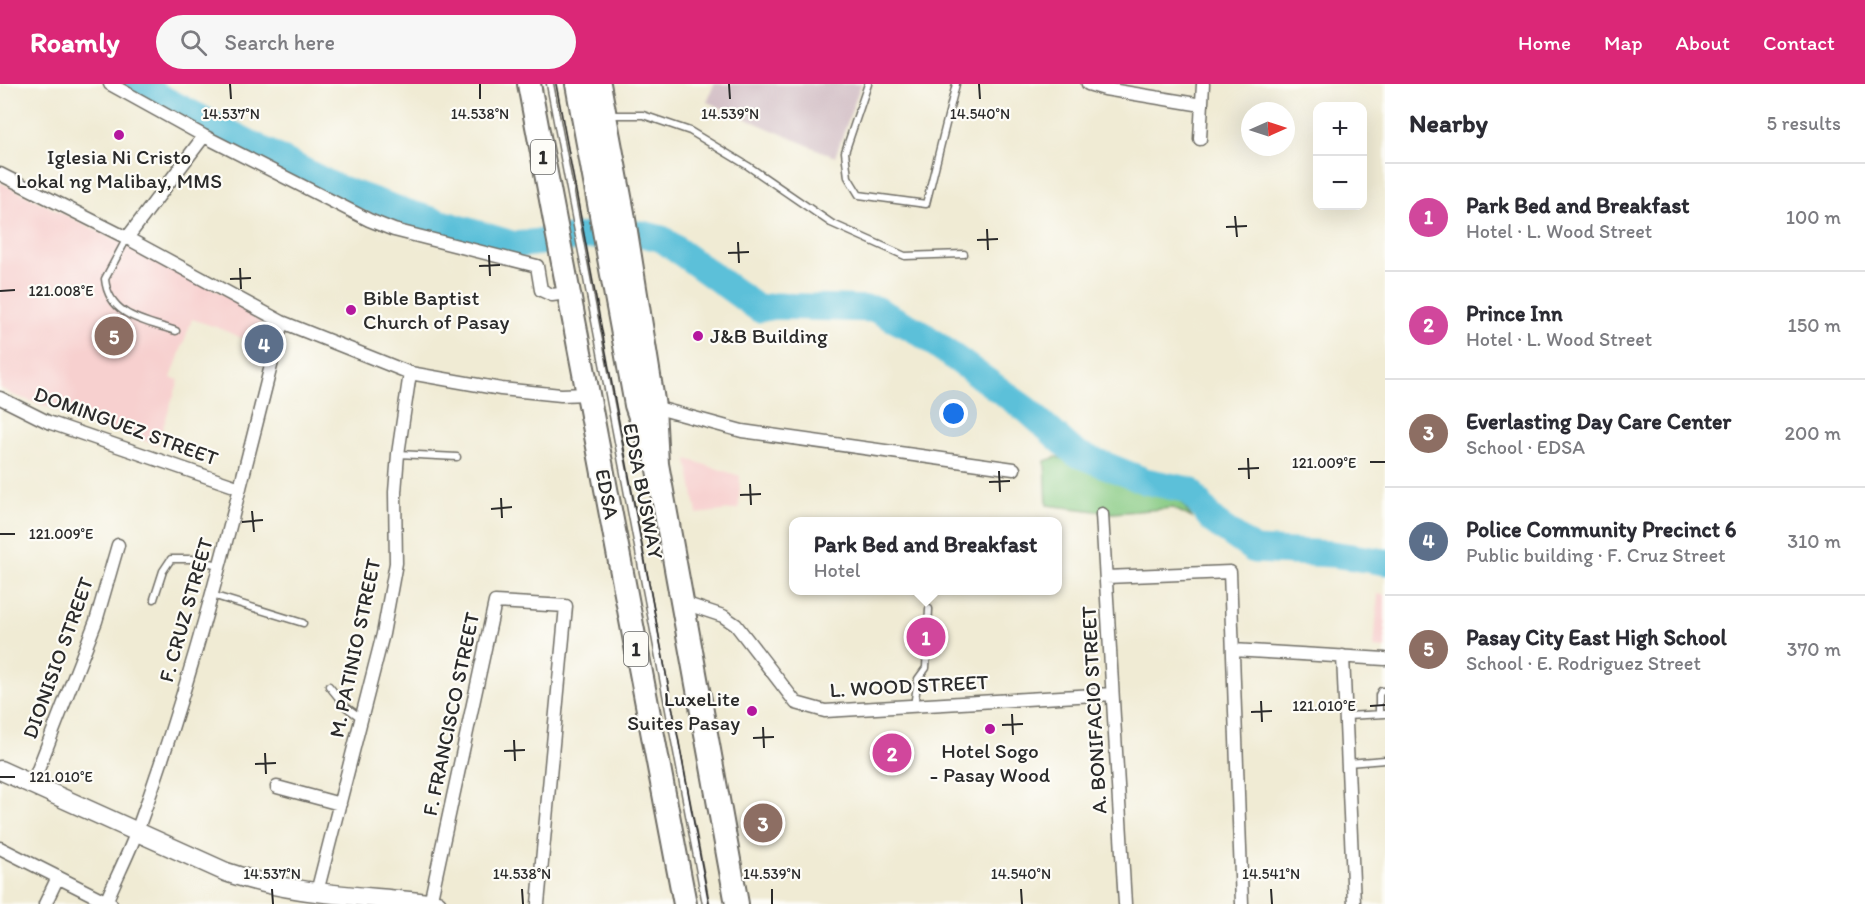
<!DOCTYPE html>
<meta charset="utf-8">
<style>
:root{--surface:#fff;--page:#f7f7f7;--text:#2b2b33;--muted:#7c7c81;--line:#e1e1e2;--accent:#db2777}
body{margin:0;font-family:Itim,sans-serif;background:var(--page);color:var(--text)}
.controls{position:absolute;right:18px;top:18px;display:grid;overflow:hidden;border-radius:12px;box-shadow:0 6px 24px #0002}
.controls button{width:54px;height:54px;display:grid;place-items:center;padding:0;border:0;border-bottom:2px solid var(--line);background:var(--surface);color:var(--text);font:30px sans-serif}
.compass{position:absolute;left:1241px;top:18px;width:54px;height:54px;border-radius:50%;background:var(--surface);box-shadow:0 6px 24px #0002;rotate:87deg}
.you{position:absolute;left:954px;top:330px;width:21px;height:21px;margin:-15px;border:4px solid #fff;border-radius:50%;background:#1a73e8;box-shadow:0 0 0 9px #1a73e833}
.badge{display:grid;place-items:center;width:39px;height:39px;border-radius:50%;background:var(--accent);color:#fff;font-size:20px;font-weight:700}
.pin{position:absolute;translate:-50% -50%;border:3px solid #fff;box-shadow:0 2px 6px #0006}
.popup{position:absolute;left:789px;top:433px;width:273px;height:78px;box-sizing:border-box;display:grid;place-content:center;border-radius:12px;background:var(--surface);filter:drop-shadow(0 2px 4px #0005);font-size:20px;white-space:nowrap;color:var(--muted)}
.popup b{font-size:22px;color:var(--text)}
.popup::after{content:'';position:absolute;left:50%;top:100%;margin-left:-12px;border:12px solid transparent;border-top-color:var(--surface)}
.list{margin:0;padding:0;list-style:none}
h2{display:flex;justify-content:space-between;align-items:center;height:78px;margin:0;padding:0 24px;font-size:26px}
h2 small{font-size:20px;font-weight:400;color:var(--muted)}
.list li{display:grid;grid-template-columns:39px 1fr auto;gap:18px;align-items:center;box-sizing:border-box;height:108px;padding:0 24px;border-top:2px solid var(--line)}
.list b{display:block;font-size:22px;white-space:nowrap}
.list p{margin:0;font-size:20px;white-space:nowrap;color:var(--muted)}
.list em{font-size:20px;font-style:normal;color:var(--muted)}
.icon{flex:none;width:33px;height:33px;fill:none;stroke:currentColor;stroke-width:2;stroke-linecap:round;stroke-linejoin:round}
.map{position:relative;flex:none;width:1385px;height:820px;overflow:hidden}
header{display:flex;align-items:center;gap:36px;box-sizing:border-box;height:84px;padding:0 30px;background:var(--accent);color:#fff}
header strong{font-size:28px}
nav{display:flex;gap:33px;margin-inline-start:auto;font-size:21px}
.search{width:420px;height:54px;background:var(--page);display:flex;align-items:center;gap:15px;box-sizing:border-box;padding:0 21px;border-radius:33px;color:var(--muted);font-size:22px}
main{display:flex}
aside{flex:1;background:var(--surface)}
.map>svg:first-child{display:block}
</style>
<header>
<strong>Roamly</strong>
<div class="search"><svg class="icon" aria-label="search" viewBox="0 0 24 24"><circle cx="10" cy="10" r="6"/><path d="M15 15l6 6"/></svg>Search here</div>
<nav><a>Home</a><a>Map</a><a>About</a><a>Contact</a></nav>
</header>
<main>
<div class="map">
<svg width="1385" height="820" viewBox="0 0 1385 820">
<rect width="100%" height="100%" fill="#fdfcf7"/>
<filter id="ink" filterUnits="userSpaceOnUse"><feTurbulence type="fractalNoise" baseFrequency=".0167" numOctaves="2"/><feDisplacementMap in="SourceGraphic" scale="12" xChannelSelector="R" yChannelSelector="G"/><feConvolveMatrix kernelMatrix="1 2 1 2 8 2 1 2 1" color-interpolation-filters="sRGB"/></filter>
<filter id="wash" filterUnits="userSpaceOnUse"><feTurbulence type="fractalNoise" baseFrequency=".008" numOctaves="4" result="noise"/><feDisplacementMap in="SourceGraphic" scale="24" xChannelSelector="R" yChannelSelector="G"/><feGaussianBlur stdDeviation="1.35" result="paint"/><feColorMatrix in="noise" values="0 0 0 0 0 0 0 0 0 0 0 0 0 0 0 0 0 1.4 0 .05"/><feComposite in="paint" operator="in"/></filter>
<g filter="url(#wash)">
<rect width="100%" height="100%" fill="#f0ebd4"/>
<path fill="#f7d0cf" d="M0,98L264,230L253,259L219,244L192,235L171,294L179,296L157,361L13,311L0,304Z
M687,375L740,392L739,425L697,430Z
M1378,510L1385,511V565L1374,564Z"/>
<path fill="#d2bec5" d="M714,0H861L835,73L707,18Z"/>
<path fill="#87ca83" stroke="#597a57" stroke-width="1.5" d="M1057,373L1179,414L1192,434L1173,424L1113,429L1047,421L1045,377Z"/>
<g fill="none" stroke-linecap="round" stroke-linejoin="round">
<path stroke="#5bc0d9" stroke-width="27" d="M134,0L335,103L405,128L515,161L588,152L643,150L662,155L759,225L775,222L875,225L919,248L1027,326L1075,369L1145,397L1189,406L1213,437L1254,466L1332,470L1385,478"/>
</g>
</g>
<g filter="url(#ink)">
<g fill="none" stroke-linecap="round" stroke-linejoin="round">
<g stroke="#706e66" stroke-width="9">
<path id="lane" d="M550,0L706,820
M868,0L845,68L848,93L859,111L926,120L956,0
M609,31H643L690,47L748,82L831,139L905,172L964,170
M127,154L105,195C109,233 146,237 176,247
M398,370L457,373
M212,511L303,539
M154,515L163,487L171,475H192L219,481
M329,602L346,623L361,634
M914,622L918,595L926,584L929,525
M1379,630V611L1381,607H1385
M1346,632L1385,630
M1348,679L1385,676"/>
</g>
<g stroke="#706e66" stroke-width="15">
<path id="street" d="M110,0L204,52L369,136L394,146L537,182L541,206L552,211L568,209
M1088,0L1105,5L1202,21
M1200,55L1203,0
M0,90L127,154L282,238L410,289L501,305L561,311L588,310
M127,154L204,52
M0,314L48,338L240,404
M654,323L742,347L1014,385
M1102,430L1125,820
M1106,493L1230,488L1242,820
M681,518L723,532L736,541L796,619L825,627L1112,610
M1233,566L1385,575
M1343,572L1354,820
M32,701L96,537L118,461
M277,703L340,720
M0,764L111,820
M317,808L383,550L396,479L395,408L398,370L410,289
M106,818C116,794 128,771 137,747C198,581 239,408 282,238
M430,819L495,518L566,522L538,820
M45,820L58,793"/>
</g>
<g stroke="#706e66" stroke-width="21">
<path id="secondary" d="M0,686L226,788C294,812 366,811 437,820"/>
</g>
<g stroke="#706e66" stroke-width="26">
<path id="highway" d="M529,0L685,820
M577,0L636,321L648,356
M599,0L623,129L654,323L657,380L737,820"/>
</g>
<use href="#lane" stroke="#fff" stroke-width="6"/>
<use href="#street" stroke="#fff" stroke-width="12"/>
<use href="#secondary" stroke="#fff" stroke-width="18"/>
<use href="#highway" stroke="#fff" stroke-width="22"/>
<path stroke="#2b2b2b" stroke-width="1.5" d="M556,0L709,820"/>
</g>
</g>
<path fill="none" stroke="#2b2b2b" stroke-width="2" d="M230,0L231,15M480,0V15M729,0L730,15M979,0L980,15M1235,132L1237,153M1226,143L1247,142M987,145L988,166M977,156L998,155M738,158L739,179M728,169L749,168M489,171L490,192M479,182L500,181M240,184L241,205M230,195L251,194M0,207L15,206M1248,374L1249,395M1370,378H1385M1238,385L1259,384M999,387L1000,408M989,398L1010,397M750,400L751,421M740,411L761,410M501,414L502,434M491,425L512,423M252,427L254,448M242,438L263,436M0,450H15M1261,617L1262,638M1370,622L1385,621M1251,628L1272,627M1012,630L1013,651M1002,641L1023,640M763,643L764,664M753,654L774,653M514,656L515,677M504,667L525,666M265,669L266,690M255,680L276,679M0,693H15M272,805L273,820M522,805L523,820M772,805V820M1021,805L1022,820M1271,805L1272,820"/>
<g fill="#b5179e" stroke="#fdfcf7" stroke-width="2">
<circle cx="119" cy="51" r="6"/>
<circle cx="351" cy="226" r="6"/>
<circle cx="698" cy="252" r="6"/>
<circle cx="752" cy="627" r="6"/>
<circle cx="990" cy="645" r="6"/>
</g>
<g text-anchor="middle" stroke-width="4.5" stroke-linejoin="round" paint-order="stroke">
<g fill="#fdfcf7" stroke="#6a6a68" stroke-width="1.5">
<rect x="531" y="56" width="24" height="34" rx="4.5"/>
<rect x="624" y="548" width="24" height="34" rx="4.5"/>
</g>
<g font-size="20" font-weight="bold" fill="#2b2b2b">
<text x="543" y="80">1</text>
<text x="636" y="572">1</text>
</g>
<g font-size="21" fill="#2b2b2b" stroke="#fdfcf7">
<text x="119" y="80">Iglesia Ni Cristo<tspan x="119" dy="24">Lokal ng Malibay, MMS</tspan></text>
<text x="363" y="221" text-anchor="start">Bible Baptist<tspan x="363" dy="24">Church of Pasay</tspan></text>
<text x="710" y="259" text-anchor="start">J&amp;B Building</text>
<text x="740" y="622" text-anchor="end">LuxeLite<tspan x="740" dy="24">Suites Pasay</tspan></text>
<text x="990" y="674">Hotel Sogo<tspan x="990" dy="24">- Pasay Wood</tspan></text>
</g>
<g font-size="21" fill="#2b2b2b" stroke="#fdfcf7">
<text transform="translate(126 342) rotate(20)" y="7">DOMINGUEZ STREET</text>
<text transform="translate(643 407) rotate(79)" y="7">EDSA BUSWAY</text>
<text transform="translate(607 410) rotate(79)" y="7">EDSA</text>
<text transform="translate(186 526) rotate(-74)" y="7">F. CRUZ STREET</text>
<text transform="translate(355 564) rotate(-78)" y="7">M. PATINIO STREET</text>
<text transform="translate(58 574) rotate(-70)" y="7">DIONISIO STREET</text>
<text transform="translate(909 602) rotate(-3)" y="7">L. WOOD STREET</text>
<text transform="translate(1094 626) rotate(-93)" y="7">A. BONIFACIO STREET</text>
<text transform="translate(451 630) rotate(-78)" y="7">F. FRANCISCO STREET</text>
</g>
</g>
<g font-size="15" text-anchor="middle" fill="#2b2b2b" stroke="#fdfcf7" stroke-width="4.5" stroke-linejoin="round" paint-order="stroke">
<text x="231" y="35">14.537°N</text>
<text x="480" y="35">14.538°N</text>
<text x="730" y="35">14.539°N</text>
<text x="980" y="35">14.540°N</text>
<text x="61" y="212">121.008°E</text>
<text x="1324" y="384">121.009°E</text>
<text x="61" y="455">121.009°E</text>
<text x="1324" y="627">121.010°E</text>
<text x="61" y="698">121.010°E</text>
<text x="272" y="795">14.537°N</text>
<text x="522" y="795">14.538°N</text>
<text x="772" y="795">14.539°N</text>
<text x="1021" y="795">14.540°N</text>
<text x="1271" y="795">14.541°N</text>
</g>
</svg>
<div class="controls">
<button>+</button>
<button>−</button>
</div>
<svg class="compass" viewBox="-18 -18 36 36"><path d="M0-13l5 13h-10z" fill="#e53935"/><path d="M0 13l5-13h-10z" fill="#7c7c81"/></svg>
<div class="you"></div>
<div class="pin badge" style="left:926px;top:553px;background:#d1479c">1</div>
<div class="popup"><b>Park Bed and Breakfast</b>Hotel</div>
<div class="pin badge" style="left:892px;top:669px;background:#d1479c">2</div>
<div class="pin badge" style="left:763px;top:739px;background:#8d6e63">3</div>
<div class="pin badge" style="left:264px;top:260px;background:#5c6f8a">4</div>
<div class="pin badge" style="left:114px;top:252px;background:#8d6e63">5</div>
</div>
<aside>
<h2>Nearby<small>5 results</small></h2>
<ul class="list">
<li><span class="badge" style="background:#d1479c">1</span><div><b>Park Bed and Breakfast</b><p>Hotel · L. Wood Street</p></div><em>100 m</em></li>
<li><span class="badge" style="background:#d1479c">2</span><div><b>Prince Inn</b><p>Hotel · L. Wood Street</p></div><em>150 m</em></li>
<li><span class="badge" style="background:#8d6e63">3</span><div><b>Everlasting Day Care Center</b><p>School · EDSA</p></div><em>200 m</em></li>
<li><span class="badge" style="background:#5c6f8a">4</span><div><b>Police Community Precinct 6</b><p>Public building · F. Cruz Street</p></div><em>310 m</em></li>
<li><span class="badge" style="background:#8d6e63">5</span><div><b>Pasay City East High School</b><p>School · E. Rodriguez Street</p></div><em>370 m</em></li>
</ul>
</aside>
</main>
